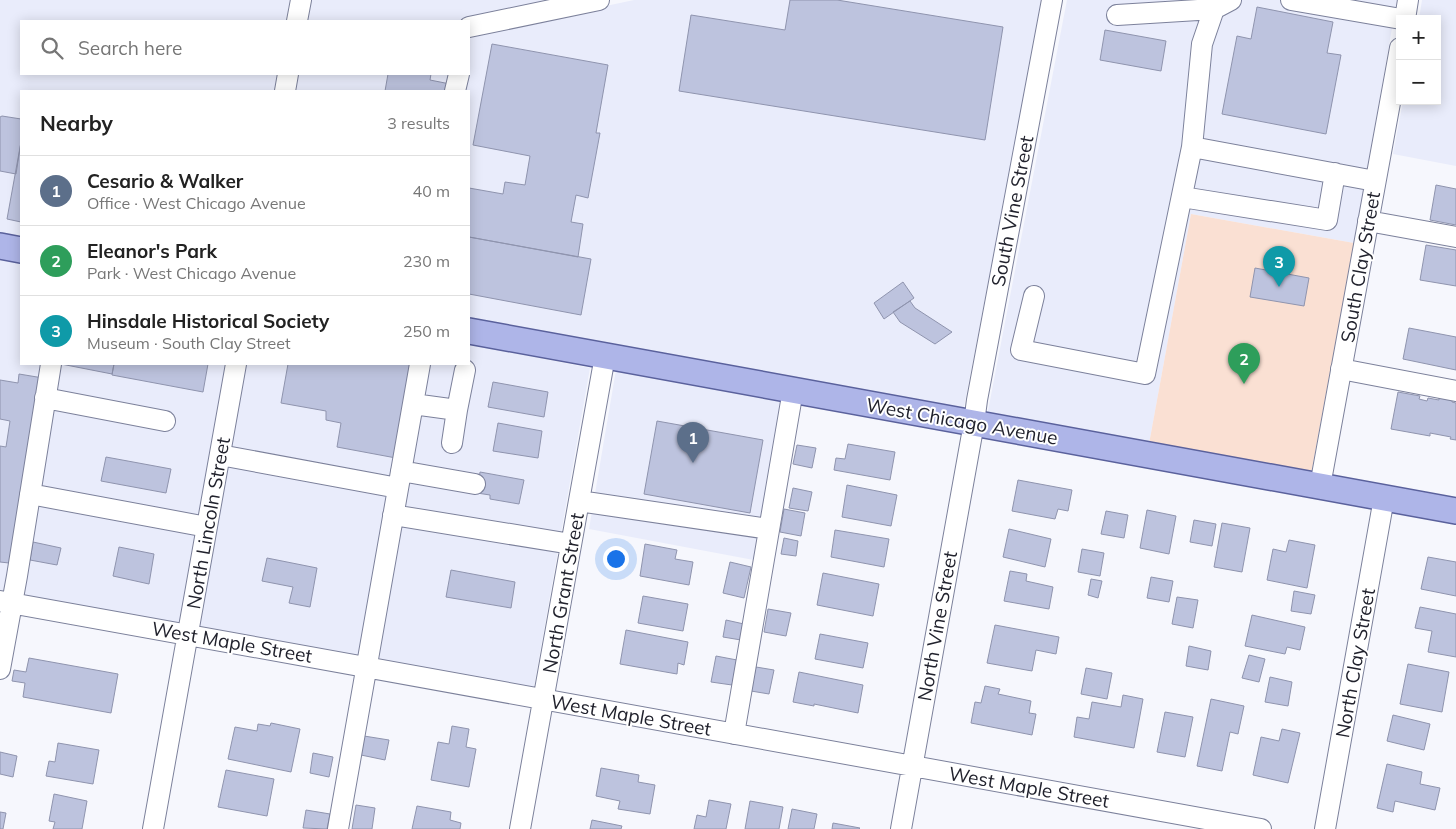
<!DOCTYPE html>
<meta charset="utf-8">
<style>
:root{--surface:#fff;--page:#f2f2f2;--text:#222;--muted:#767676;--line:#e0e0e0;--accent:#ea580c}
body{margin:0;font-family:Mulish,sans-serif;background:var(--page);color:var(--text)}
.controls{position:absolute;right:15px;top:15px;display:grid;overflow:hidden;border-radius:0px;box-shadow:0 2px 12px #0003}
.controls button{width:45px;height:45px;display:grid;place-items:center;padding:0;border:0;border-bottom:1px solid var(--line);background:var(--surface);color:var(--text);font:25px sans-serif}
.you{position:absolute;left:615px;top:558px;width:18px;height:18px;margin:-12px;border:4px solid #fff;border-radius:50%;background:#1a73e8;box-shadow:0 0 0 8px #1a73e833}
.badge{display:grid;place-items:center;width:32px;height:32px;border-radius:50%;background:var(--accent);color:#fff;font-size:16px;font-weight:700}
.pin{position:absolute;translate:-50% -41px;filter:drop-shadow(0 1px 2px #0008)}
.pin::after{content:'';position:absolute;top:26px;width:18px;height:15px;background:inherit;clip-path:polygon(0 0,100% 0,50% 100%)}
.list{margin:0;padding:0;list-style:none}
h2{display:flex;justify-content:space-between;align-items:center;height:65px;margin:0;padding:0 20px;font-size:21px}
h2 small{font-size:16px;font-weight:400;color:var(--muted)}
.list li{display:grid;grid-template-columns:32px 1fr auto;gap:15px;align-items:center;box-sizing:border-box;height:70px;padding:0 20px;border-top:1px solid var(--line)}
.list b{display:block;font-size:19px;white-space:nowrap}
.list p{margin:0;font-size:16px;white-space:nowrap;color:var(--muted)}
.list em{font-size:16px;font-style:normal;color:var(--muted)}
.icon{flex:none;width:28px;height:28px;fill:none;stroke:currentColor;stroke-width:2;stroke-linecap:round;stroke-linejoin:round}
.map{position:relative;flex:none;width:1456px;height:829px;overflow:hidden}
.search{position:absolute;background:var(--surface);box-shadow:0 2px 12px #0003;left:20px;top:20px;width:450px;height:55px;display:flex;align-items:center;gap:12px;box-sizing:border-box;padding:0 18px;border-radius:0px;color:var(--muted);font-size:19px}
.panel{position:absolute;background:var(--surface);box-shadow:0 2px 12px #0003;left:20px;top:90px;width:450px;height:275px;border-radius:0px}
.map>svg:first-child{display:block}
</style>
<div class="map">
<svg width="1456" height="829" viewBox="0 0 1456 829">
<rect width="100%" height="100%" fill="#f6f7fd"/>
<path fill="#e9ecfb" d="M0,0H290L286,21H21V74H277L274,91H21V241L0,237Z
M311,0H568L461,21H307Z
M634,0H1043L963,412L469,323V91H296L299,74H469V35Z
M1067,0H1397L1354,243L1191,214L1149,444L987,416Z
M1422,0H1456V166L1393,154L1403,101H1437V19H1419Z
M0,255L21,259V364H469V344L590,368L534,687L0,591Z
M617,364L787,397L759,561L589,529Z"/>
<path fill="#fae0d3" d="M1191,214L1354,243L1311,474L1149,444Z"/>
<path fill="#bdc3de" stroke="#8f94ae" d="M790,0H837L1003,27L985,140L679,91L691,15L785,30Z
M1257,7L1333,22L1327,53L1341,55L1326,134L1222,114L1237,36L1251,39Z
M1105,30L1166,41L1161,71L1100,60Z
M492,44L608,65L596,133H600L588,198L576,195L571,222L583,224L578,257L469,237V188L503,194L505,182L525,185L530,156L473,145Z
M388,74H431L430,80L450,84L449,91H385Z
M2,116L21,119V142L16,174L0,171V117Z
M21,142V222L7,219Z
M1436,185L1456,189V225L1430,220Z
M469,237L591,259L581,315L469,294Z
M1426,245L1456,250V286L1420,280Z
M1255,268L1309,278L1304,306L1250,297Z
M903,282L914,298L884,319L874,303Z
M910,301L915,308L952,332L935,344L900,322L893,312Z
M1409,328L1456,337V370L1403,359Z
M61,364H114L112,374Z
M114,364H208L203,392L112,375Z
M288,364H412L396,458L337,447L341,423L326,420V411L281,403Z
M19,374L43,378L9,563L0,562V446L6,447L10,421L0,419V380L18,383Z
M493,382L548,392L544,417L488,407Z
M1398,392L1420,396L1419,399L1427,401L1428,398L1439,400V396L1452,398V402L1456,403V440L1450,439L1451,437L1430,433V436L1391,429Z
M657,421L763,440L750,513L644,494Z
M498,423L542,431L538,458L493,451Z
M848,444L895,452L890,480L834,470L836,458L845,459Z
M797,445L816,448L812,468L793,464Z
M106,457L171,469L166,493L101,481Z
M480,472L524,480L519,504L490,499V495L477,493Z
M1018,480L1072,490L1068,511L1058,509L1055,519L1012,511Z
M847,485L897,495L891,526L842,517Z
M793,488L812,492L808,511L789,508Z
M784,509L805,513L801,536L780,532Z
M1147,510L1176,516L1169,554L1140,548Z
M1106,511L1128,515L1124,538L1101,534Z
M1194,520L1216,524L1212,546L1190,542Z
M1222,523L1250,528L1242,572L1214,567Z
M1009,529L1051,539L1045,567L1003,557Z
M835,530L889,539L884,567L831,557Z
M784,538L798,541L796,556L781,554Z
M1289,540L1315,545L1307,588L1267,580L1273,549L1286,552Z
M33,542L61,548L57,565L30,560Z
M645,544L677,550L675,559L693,562L689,585L640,576Z
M119,547L154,554L149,584L113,576Z
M1082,549L1104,553L1100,576L1078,572Z
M1428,557L1456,562V596L1421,589Z
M267,558L317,568L310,607L289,603L293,587L262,581Z
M730,562L751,567L744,598L723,593Z
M451,570L515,582L511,608L446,597Z
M1010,571L1027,574L1026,581L1053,587L1049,609L1004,601Z
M823,573L879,584L873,616L817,605Z
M1151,577L1173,581L1169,602L1147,598Z
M1091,579L1102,581L1098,598L1088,595Z
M1294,591L1315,595L1311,614L1291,611Z
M643,596L688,604L683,631L638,623Z
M1177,597L1198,600L1193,628L1172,624Z
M1420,607L1456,614V657L1428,652L1432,631L1415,628Z
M768,609L791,613L786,636L764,632Z
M1252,615L1305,627L1300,650L1287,647L1285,654L1245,646Z
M726,620L744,624L741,640L723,637Z
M995,625L1059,637L1056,654L1036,650L1032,671L987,663Z
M626,630L688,642L684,665L678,663L677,674L620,664Z
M820,634L868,643L863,668L815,659Z
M1189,646L1211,651L1208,670L1186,666Z
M1249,655L1265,659L1259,682L1242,678Z
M716,656L737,660L732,685L711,682Z
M29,658L118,674L111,713L23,697L25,683L12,681L14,670L26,672Z
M1408,664L1449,672L1442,712L1400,704Z
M756,667L774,670L769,694L751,691Z
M1086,668L1112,673L1107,699L1081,694Z
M799,672L863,685L858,713L814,704V706L793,702Z
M1270,677L1292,682L1288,706L1265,702Z
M985,686L1000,689L998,694L1031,701L1029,713L1036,714L1032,735L971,723L975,702L981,703Z
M1123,695L1143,699L1134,748L1074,737L1077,717L1089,719L1092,702L1121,707Z
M1211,699L1244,706L1238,734L1230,732L1222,771L1197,766Z
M1165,712L1193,717L1185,757L1157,752Z
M1393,715L1430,724L1424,750L1387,741Z
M271,723L300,729L291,772L228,759L235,727L257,731L258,724L270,726Z
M452,726L469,729L466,747L476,749L469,787L431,780L438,742L449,744Z
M1282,729L1300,733L1288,783L1253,775L1261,737L1279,741Z
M364,736L389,740L385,760L361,755Z
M58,743L99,750L93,784L46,776L49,761L55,762Z
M0,752L17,756L13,777L0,774Z
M313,753L333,757L329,777L310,773Z
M1387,764L1422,772L1420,784L1440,788L1435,810L1395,801L1393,812L1377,808Z
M601,768L639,775L638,782L655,785L650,814L618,809L620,801L596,796Z
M226,770L274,779L267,816L218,807Z
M54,794L87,801L82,829H53L55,822L49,821Z
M709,800L731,804L726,829H694L697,815L706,817Z
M750,801L783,807L779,829H745Z
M356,805L375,808L372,829H352Z
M417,806L451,812L450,820L461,823L460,829H412Z
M792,809L817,814L814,829H788Z
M306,810L330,814L327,829L303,828Z
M0,812L6,813L3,829H0Z
M592,820L622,826L621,829H590Z
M833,823L860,828L859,829H832Z"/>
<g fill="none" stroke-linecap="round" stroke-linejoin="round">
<g stroke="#7c819b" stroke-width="22">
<path id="minor" d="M1291,0L1401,19
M1117,15L1214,9
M1405,19L1408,0
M297,21L301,0
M469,27L599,0
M285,91L288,74
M455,91L459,74
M1192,147L1202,44L1214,9L1231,0
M1182,197L1327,220L1335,173
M1368,221L1456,237
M1034,296L1021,350L1145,374L1192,147L1375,181
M1341,369L1456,391
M45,398L165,421
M413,404L457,410L452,443
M457,410L465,370
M220,455L398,488
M401,471L475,484
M1320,486L1400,48
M30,494L207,527
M579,501L769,529
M393,515L571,544
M0,601L1261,829
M0,669L17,576L51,364
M734,734L793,390
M153,829L236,364
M338,829L420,364
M520,829L605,356
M901,829L974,423L977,400L1052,0
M1325,829L1384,498"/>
</g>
<g stroke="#5a619c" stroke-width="28">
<path id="major" d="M0,246L21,250
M469,331L1456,511"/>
</g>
<use href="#minor" stroke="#fff" stroke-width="20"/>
<use href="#major" stroke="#aeb5e8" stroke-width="25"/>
</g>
<g text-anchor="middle" stroke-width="4" stroke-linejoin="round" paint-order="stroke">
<g font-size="19" fill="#21222d" stroke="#fff">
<text transform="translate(1012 211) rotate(-79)" y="7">South Vine Street</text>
<text transform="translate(1360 267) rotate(-80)" y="7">South Clay Street</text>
<text transform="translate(962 421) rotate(10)" y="7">West Chicago Avenue</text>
<text transform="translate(208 523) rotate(-80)" y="7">North Lincoln Street</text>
<text transform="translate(563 593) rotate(-80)" y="7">North Grant Street</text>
<text transform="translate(937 626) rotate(-80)" y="7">North Vine Street</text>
<text transform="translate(232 642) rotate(10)" y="7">West Maple Street</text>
<text transform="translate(1355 663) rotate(-80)" y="7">North Clay Street</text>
<text transform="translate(631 715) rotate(10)" y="7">West Maple Street</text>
<text transform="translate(1029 787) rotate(10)" y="7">West Maple Street</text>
</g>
</g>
</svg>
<div class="controls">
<button>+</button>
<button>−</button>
</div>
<div class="you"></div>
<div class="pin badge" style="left:693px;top:463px;background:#5c6f8a">1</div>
<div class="pin badge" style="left:1244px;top:384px;background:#2e9e5b">2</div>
<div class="pin badge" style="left:1279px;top:287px;background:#0f9aa8">3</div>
<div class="search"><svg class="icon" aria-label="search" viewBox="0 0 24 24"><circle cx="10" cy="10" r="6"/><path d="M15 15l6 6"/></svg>Search here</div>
<section class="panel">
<h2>Nearby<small>3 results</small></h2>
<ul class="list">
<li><span class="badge" style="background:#5c6f8a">1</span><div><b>Cesario &amp; Walker</b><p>Office · West Chicago Avenue</p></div><em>40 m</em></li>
<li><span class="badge" style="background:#2e9e5b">2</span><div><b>Eleanor's Park</b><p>Park · West Chicago Avenue</p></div><em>230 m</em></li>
<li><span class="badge" style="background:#0f9aa8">3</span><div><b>Hinsdale Historical Society</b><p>Museum · South Clay Street</p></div><em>250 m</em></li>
</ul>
</section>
</div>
